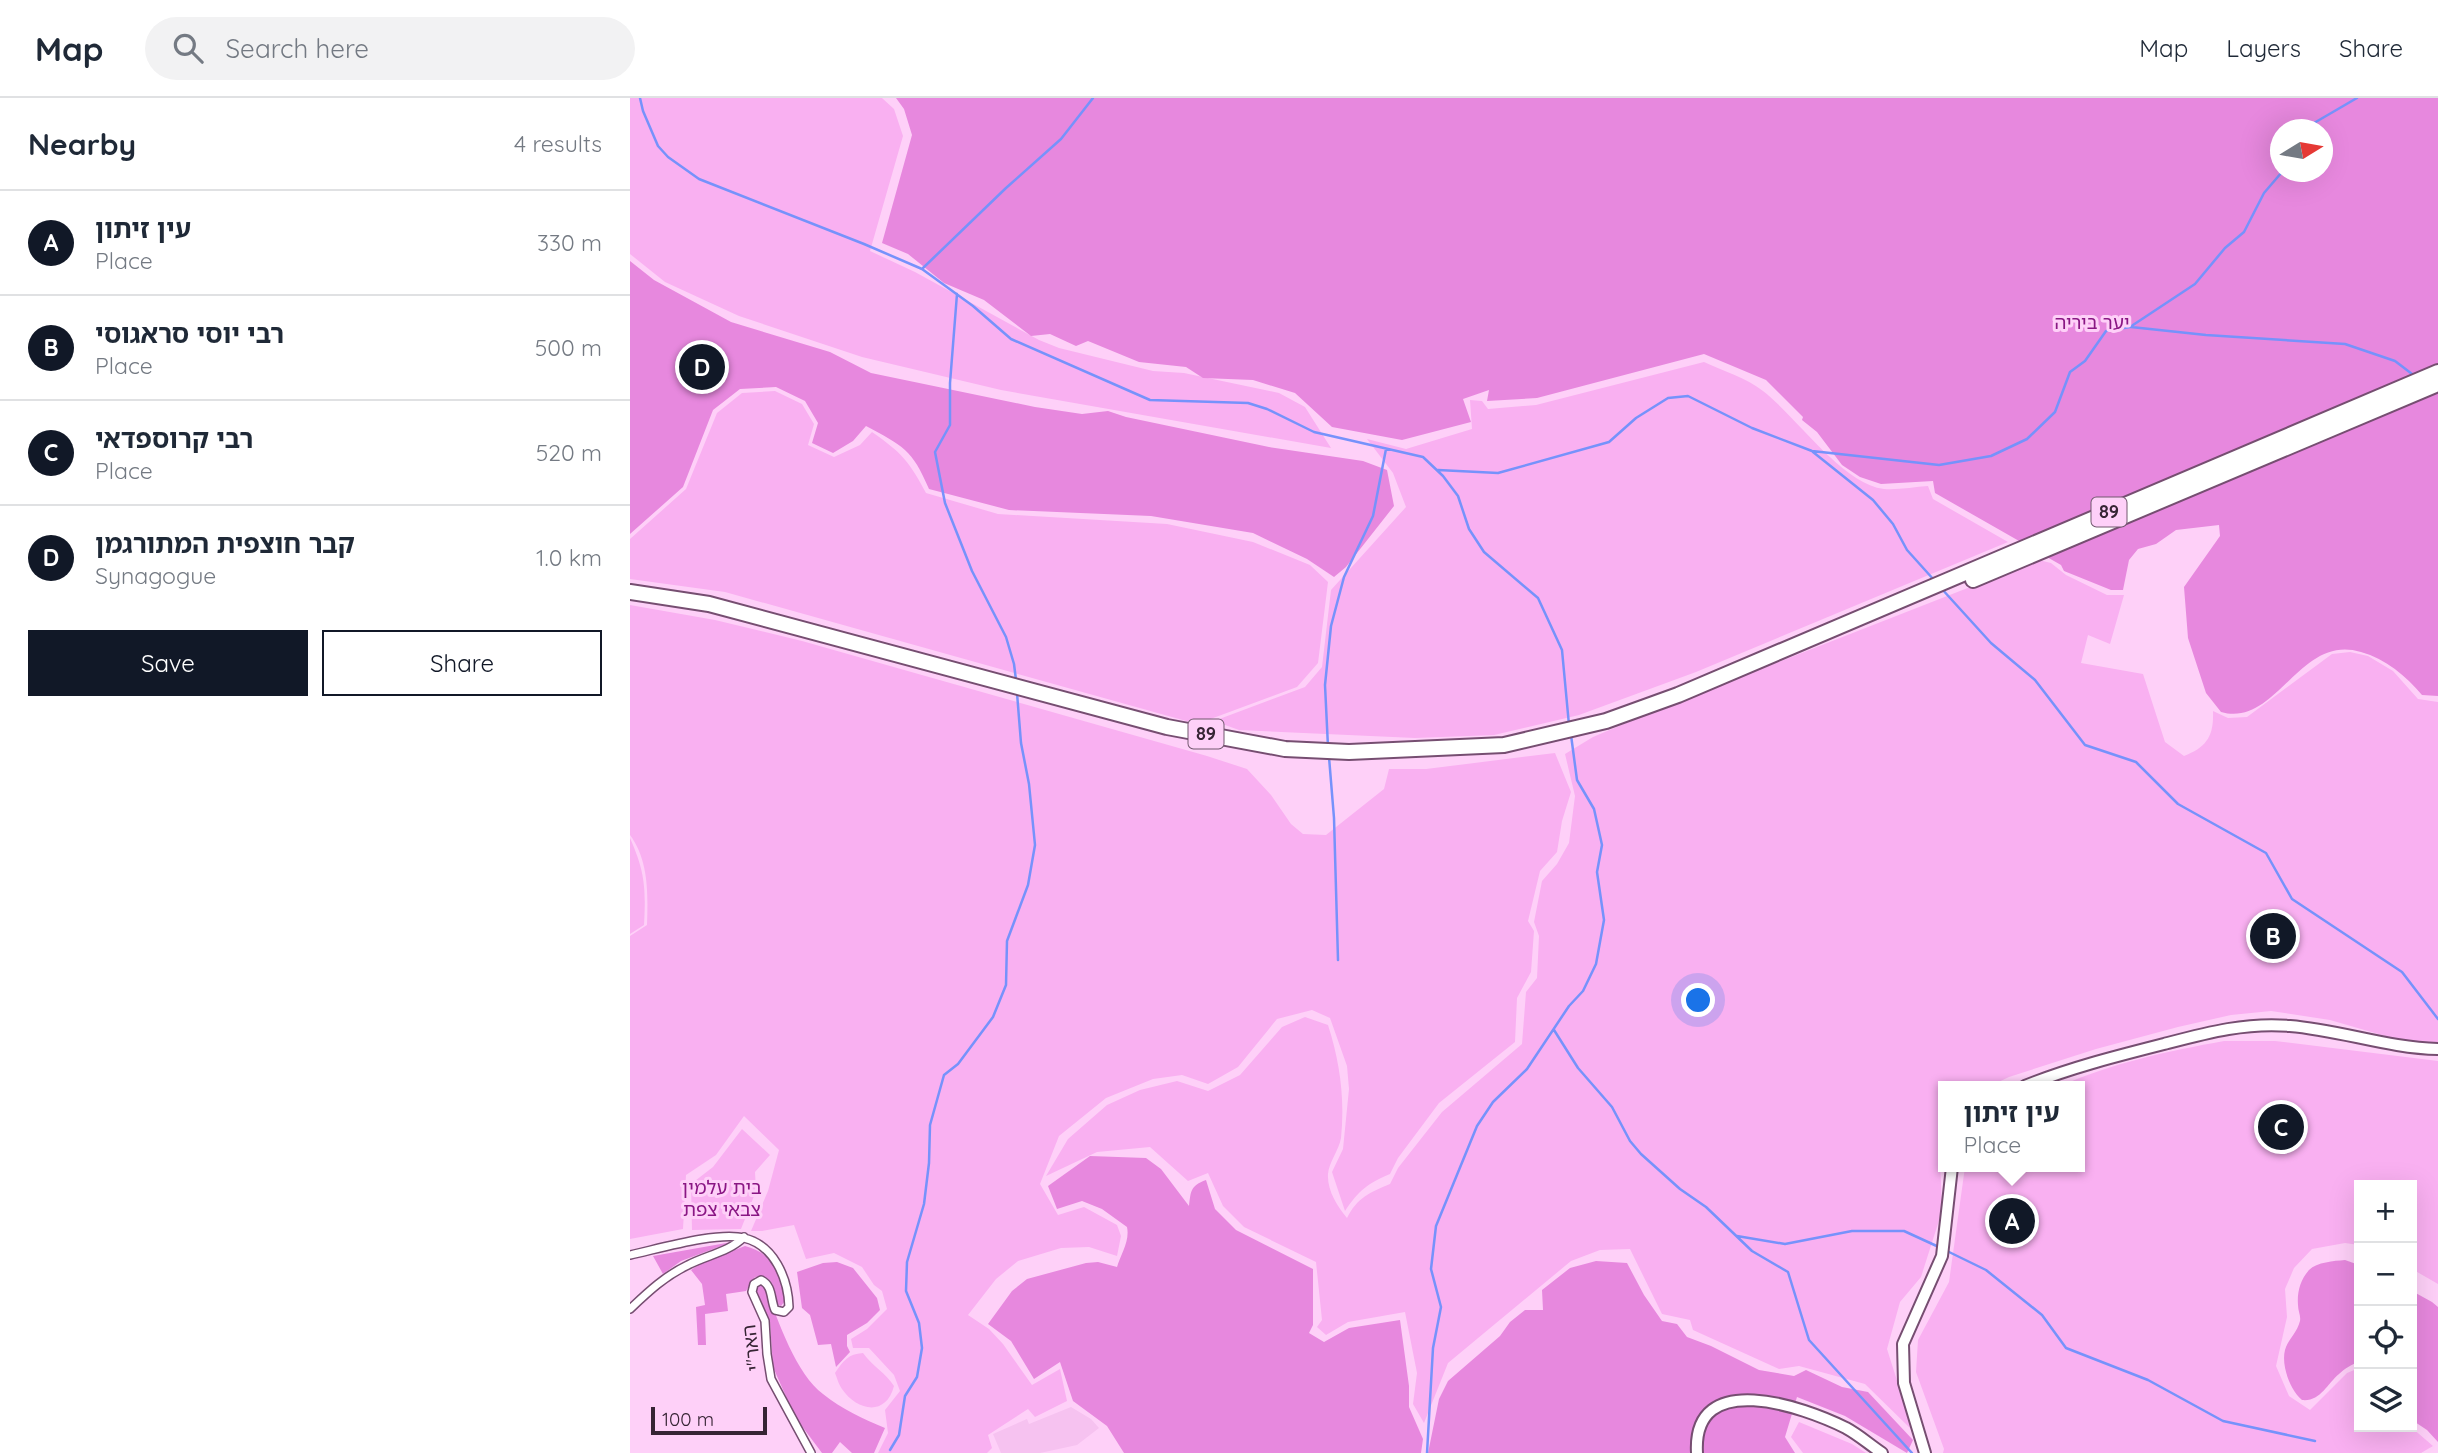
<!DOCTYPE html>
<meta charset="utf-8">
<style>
:root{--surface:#fff;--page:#f2f2f3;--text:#1f2937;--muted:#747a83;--line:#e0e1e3;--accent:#111827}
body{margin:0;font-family:Quicksand,"Noto Sans Hebrew",sans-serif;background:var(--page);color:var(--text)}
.controls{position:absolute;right:21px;bottom:21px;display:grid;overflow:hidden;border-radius:0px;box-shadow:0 7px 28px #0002}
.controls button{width:63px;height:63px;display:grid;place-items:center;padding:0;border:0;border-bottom:2px solid var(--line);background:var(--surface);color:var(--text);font:35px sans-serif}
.compass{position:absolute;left:1640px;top:21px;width:63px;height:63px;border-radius:50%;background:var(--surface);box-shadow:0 7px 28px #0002;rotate:79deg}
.scale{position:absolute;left:21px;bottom:18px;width:116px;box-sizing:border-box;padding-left:7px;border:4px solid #362434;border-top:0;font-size:19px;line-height:24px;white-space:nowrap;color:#362434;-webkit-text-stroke:5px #fed0f8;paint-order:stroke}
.you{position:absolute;left:1069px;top:903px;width:24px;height:24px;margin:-18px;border:5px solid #fff;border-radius:50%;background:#1a73e8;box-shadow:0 0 0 10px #1a73e833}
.badge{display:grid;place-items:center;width:46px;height:46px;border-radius:50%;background:var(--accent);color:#fff;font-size:23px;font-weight:700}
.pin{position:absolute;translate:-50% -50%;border:4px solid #fff;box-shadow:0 2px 7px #0006}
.popup{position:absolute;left:1308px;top:983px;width:147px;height:91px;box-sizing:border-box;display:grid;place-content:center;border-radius:0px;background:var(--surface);filter:drop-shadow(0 2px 5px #0005);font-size:23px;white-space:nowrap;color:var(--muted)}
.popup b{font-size:26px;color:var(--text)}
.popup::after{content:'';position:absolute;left:50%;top:100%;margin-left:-14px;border:14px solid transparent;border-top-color:var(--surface)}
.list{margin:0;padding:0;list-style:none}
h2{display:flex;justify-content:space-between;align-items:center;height:91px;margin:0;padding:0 28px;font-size:30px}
h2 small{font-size:23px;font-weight:400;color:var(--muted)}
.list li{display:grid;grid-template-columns:46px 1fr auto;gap:21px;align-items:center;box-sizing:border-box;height:105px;padding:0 28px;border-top:2px solid var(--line)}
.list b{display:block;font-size:26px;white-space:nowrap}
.list p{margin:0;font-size:23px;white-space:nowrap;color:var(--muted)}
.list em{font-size:23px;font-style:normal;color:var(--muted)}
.actions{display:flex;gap:14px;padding:21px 28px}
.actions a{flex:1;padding:16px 0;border:2px solid var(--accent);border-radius:0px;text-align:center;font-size:24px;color:var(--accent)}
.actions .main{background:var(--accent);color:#fff}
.icon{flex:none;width:38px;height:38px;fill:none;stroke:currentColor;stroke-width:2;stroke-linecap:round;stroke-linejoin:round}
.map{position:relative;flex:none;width:1808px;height:1355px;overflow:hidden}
header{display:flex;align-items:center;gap:42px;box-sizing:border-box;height:98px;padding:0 35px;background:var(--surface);border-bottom:2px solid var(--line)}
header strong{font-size:33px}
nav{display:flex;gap:38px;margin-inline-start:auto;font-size:24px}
.search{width:490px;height:63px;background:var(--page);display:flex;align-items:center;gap:18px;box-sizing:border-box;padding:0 24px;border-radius:38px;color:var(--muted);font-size:26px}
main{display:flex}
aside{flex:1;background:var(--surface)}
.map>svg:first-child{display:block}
</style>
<header>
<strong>Map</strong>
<div class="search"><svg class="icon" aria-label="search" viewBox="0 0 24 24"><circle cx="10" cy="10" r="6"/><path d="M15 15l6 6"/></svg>Search here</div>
<nav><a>Map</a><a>Layers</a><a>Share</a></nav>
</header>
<main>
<aside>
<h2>Nearby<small>4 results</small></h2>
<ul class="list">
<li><span class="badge">A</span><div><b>עין זיתון</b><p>Place</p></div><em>330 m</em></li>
<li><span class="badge">B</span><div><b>רבי יוסי סראגוסי</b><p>Place</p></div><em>500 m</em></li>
<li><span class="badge">C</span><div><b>רבי קרוספדאי</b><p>Place</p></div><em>520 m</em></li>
<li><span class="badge">D</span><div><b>קבר חוצפית המתורגמן</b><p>Synagogue</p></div><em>1.0 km</em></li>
</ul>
<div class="actions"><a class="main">Save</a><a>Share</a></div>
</aside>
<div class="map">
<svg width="1808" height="1355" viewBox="0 0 1808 1355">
<rect width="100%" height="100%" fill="#fed0f8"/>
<path fill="#f6c2f0" d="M441,1309L461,1321L469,1330L447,1347L410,1355H371L363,1336L397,1321L399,1326Z"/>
<path fill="#f9b0f1" d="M0,0H252L264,11L273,38L240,153L285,174L409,242L429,250L523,273L554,275L649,295L675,309L701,350L371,292L232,259L109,218L35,184L0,156Z
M1074,264C1093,273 1117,280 1133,293C1167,319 1211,385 1254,391C1268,392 1284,389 1298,388L1303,401L1378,444L1066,574L949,617L864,637L785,640L609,632L584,623L675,589L692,569L701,492L776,409L763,375L737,341L776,351L842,331L840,302L852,303L858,311L906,307Z
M145,293L172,306L184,326L178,347L204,359L230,347L242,334C272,355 279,363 296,395L368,416L537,426L623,444L680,467L698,484L688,565L667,589L567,626L95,494L0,481V441L56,391L87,315L112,295Z
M1409,462L1421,465L1436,477L1477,497H1494L1480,546L1458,537L1451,565L1513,576L1535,644L1554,658C1576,649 1584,639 1583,613L1598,620L1617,619L1702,556L1720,554L1738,558L1763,573L1788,601L1808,604V947L1798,948L1769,942L1700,922L1641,913L1601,917L1548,929L1466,951L1379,979L1360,988H1314V1052L1310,1060L1312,1113L1291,1179L1270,1204L1257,1251L1283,1333L1235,1286L1169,1268L1149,1271L1063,1232L1060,1222L1032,1216L1000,1151L970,1152L941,1163L818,1265L794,1325L783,1306L787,1275L775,1214L718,1224L696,1237L687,1229L692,1222L686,1164L614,1129L593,1108L578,1075L558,1083L520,1049L467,1054L416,1078L438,1041L477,1007L510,992L547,983L578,993L610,977L652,929L675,919L698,927C710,964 715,1001 711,1040C709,1052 699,1064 698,1076C697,1092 707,1108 717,1120C727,1100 740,1094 760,1086L768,1070L812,1014L892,946L896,894L907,880L909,838L904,824L912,783L927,766L939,745L945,698L935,656L963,639L1034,609Z
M0,507L85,522L172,543L577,658L617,671L641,697L661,726L673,736L696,737L754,691L759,671H796L925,655L941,694L932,723L927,754L910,773L898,823L904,833L901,874L887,900L885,944L809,1005L768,1060L760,1076C737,1086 729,1092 715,1113L702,1074L713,1051L719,991L717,968L700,920L682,912L647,921L608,969L578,986L552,977L523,981L476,1000L429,1038L410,1086L428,1117L454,1109L487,1127L491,1138L487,1158L459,1149L431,1150L388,1163L366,1181L338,1217L359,1231L373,1246L402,1287L430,1271L437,1303L405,1319L398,1311L358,1337L362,1350L357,1355H248L258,1335L255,1312L270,1293L264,1277L239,1250H223L221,1241L237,1231L257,1211L252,1193L244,1187L232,1169L204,1155L176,1161L164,1127L132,1133H121L138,1093L149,1052L114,1018L86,1057L56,1077L53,1131L0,1141V838L17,827C18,796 19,763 0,737Z
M0,740C15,774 16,790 14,827L0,836Z
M1594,943H1645L1808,963V1186L1782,1171V1087H1729V1147L1715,1145L1682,1151L1664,1170L1655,1191L1657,1219L1646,1268L1659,1298L1680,1312L1717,1275L1729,1270V1329H1781L1803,1348L1791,1355H1313L1314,1351L1286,1274L1288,1242L1319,1184L1335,1069H1450V988H1431C1481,965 1539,953 1594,943Z
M112,1031L140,1057L125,1074L126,1093L111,1131L62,1132L61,1086L83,1069Z
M233,1255C242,1268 256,1275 264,1288C256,1319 227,1313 212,1291C209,1287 207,1280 205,1275C213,1263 218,1256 233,1255Z
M1169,1324L1222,1346L1236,1355H1173L1161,1339Z"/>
<path fill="#e788de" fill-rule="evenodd" d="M266,0H1808V598L1792,597C1776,578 1756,561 1731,554C1669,535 1647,630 1591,614L1576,595L1558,540L1554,489L1590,438L1589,427L1546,432L1526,446L1508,451L1499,462L1493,492H1481L1434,473L1431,467L1305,395L1303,383L1251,386L1230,379L1212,367L1187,334L1172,322L1173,319L1136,282L1074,256L907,300L857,303L859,292L833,301L841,324L772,342L702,329L665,295L623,282L573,280L556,269L509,264L458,243L446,248L420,236L401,238L354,202L314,185L278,156L252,145L282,37L274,11ZM1650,32H1692V74H1650Z
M0,163L24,182L101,224L200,254L241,275L405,309L452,316L478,313L496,319L639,349L733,363L757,372L764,408L716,469L704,479L677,461L623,435L521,418L379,412L299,391C282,351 273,348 236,328L223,343L203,355L182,345L188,325L175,303L146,289L110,291L83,312L53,389L0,436Z
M460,1058L516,1060L531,1071L559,1108C561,1093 560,1088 576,1082L585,1111L606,1132L683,1171V1227L679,1235L694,1244L719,1230L770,1222L779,1288V1309L793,1341L791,1355H494L477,1328L443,1303L430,1264L404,1281L381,1243L358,1226L382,1193L397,1181L456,1165L468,1164L487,1169C491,1156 500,1143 497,1129L472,1111L452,1103L427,1111L418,1088Z
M102,1144L51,1163L33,1176L23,1158Z
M115,1148C143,1155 151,1176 155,1203L151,1208L147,1206C145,1191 143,1175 125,1179L116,1193L96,1196L98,1213L75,1216L76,1247H68L66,1209L75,1207L72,1186L61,1172L71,1165Z
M1715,1162L1729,1167V1263C1722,1267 1715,1270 1709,1276C1697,1286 1690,1304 1672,1302C1660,1292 1651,1267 1655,1252C1657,1243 1667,1235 1670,1223C1671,1218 1668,1213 1668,1207C1667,1195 1670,1182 1679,1172C1687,1164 1704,1163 1715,1162Z
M966,1163L997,1165L1014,1197L1032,1223L1047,1226L1057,1239L1081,1248L1129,1272L1164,1278L1176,1272L1212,1289L1238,1294L1283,1342L1277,1355L1215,1318L1167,1299L1155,1339L1165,1355H798L809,1301L818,1283L870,1238L880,1224L895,1212H913L912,1192L940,1170Z
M207,1164L223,1170L247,1200L250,1212L237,1225L217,1237V1248L220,1254L206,1269L201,1246L188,1247L180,1217L172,1210L167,1174L193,1165Z
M130,1187H134L137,1192C147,1222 167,1277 193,1296C212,1311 233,1321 255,1330L244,1355H222L210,1344L202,1355H192L165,1319L143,1269L140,1224L126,1192Z
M1782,1193L1802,1204L1808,1209V1344L1797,1332L1782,1322Z"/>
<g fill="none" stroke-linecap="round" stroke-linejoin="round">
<path stroke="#7692fb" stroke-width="2.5" d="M10,0L13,13L28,48L38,59L69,81L234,146L292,171L343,208L381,241L520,302L618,305L637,311L684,334L793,359L813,378L828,398L839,431L854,454L908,500L932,552L939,627
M1680,32L1684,25L1727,0
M293,170L376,90L431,41L463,0
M327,196L320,285V327L305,354L315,405L342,473L376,539L384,566L386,582
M1501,229L1576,237L1715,246L1765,263L1786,279
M1183,354L1243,402L1263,426L1277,452L1304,482
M808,372L868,375L979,344L1006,320L1038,300L1058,298L1122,330L1182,353L1309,367L1361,358L1397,341L1425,314L1440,274L1455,263L1476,233L1500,229L1565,186L1595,150L1614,134L1634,95L1652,74
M1311,490L1361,545L1405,582L1455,647L1506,664L1548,706L1636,755L1662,801L1772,874L1808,921
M698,649L695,587L701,528L714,479L743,418L756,351
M699,659L704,720L708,862
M924,932L948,970L982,1009L1000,1043L1011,1056L1050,1091L1076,1109L1122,1153L1158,1174L1179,1242L1282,1355
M1107,1138L1155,1146L1222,1133H1274L1311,1150
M1317,1153L1356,1172L1412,1217L1436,1250L1518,1282L1593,1323L1685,1343
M260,1352L269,1337L275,1298L287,1279L292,1250L289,1225L276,1193L277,1164L294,1106L299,1065L300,1027L314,977L328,966L363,919L376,887L377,843L398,787L405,747L399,686L391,645L387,595
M797,1355L803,1250L811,1209L801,1171L806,1128L847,1028L863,1004L897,971L939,908L953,893L966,866L974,822L967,774L972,747L964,711L947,682L941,637"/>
<g stroke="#764e71" stroke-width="10">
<path id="street" d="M0,1157C28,1151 88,1133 114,1140C144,1147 158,1180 159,1209L154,1214L145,1212C140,1200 143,1188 131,1182L124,1186L122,1194L135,1223L137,1256L141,1281L181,1355
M0,1211C19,1193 35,1178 58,1167C77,1157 99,1154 114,1139"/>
</g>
<g stroke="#764e71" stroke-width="14">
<path id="secondary" d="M1395,988C1439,970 1487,958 1534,946C1576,935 1616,924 1660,928C1710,932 1758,950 1808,951
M1067,1355C1062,1269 1174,1309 1216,1330C1229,1337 1240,1347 1252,1355
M1295,1355L1274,1285L1273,1246L1312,1158L1322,1069"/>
</g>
<g stroke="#764e71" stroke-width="18">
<path id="highway" d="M1343,482L1808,286
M0,494L79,506L537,629L655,651L719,654L874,647L976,623L1048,597L1808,274"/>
</g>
<use href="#street" stroke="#fff" stroke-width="7"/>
<use href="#secondary" stroke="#fff" stroke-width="10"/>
<use href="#highway" stroke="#fff" stroke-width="14"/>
</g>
<g text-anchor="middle" stroke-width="6" stroke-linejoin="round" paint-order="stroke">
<g fill="#fed0f8" stroke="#72586f" stroke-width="2">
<rect x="1461.5" y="399.5" width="35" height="29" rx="5"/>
<rect x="558.5" y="621.5" width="35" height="29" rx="5"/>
</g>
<g font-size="18" font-weight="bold" fill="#362434">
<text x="1479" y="420">89</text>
<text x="576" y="642">89</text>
</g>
<g font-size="19" fill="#8a1784" stroke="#fed0f8">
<text x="1462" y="231">יער ביריה</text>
<text x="92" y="1096">בית עלמין<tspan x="92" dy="22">צבאי צפת</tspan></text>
</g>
<g font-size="19" fill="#362434" stroke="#fed0f8">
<text transform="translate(121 1250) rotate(-97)" y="7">האר"י</text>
</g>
</g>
</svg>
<div class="controls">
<button>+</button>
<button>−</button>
<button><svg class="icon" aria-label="locate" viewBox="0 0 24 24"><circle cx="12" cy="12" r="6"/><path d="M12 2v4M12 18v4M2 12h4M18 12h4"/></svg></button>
<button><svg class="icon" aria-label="layers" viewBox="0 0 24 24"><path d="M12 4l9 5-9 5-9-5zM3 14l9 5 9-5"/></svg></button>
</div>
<svg class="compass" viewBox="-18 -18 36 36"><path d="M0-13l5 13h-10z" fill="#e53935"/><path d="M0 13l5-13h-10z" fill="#747a83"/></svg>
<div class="scale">100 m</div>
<div class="you"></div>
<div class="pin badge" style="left:1382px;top:1123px">A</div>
<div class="popup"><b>עין זיתון</b>Place</div>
<div class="pin badge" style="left:1643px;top:838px">B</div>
<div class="pin badge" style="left:1651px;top:1029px">C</div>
<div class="pin badge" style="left:72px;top:269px">D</div>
</div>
</main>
